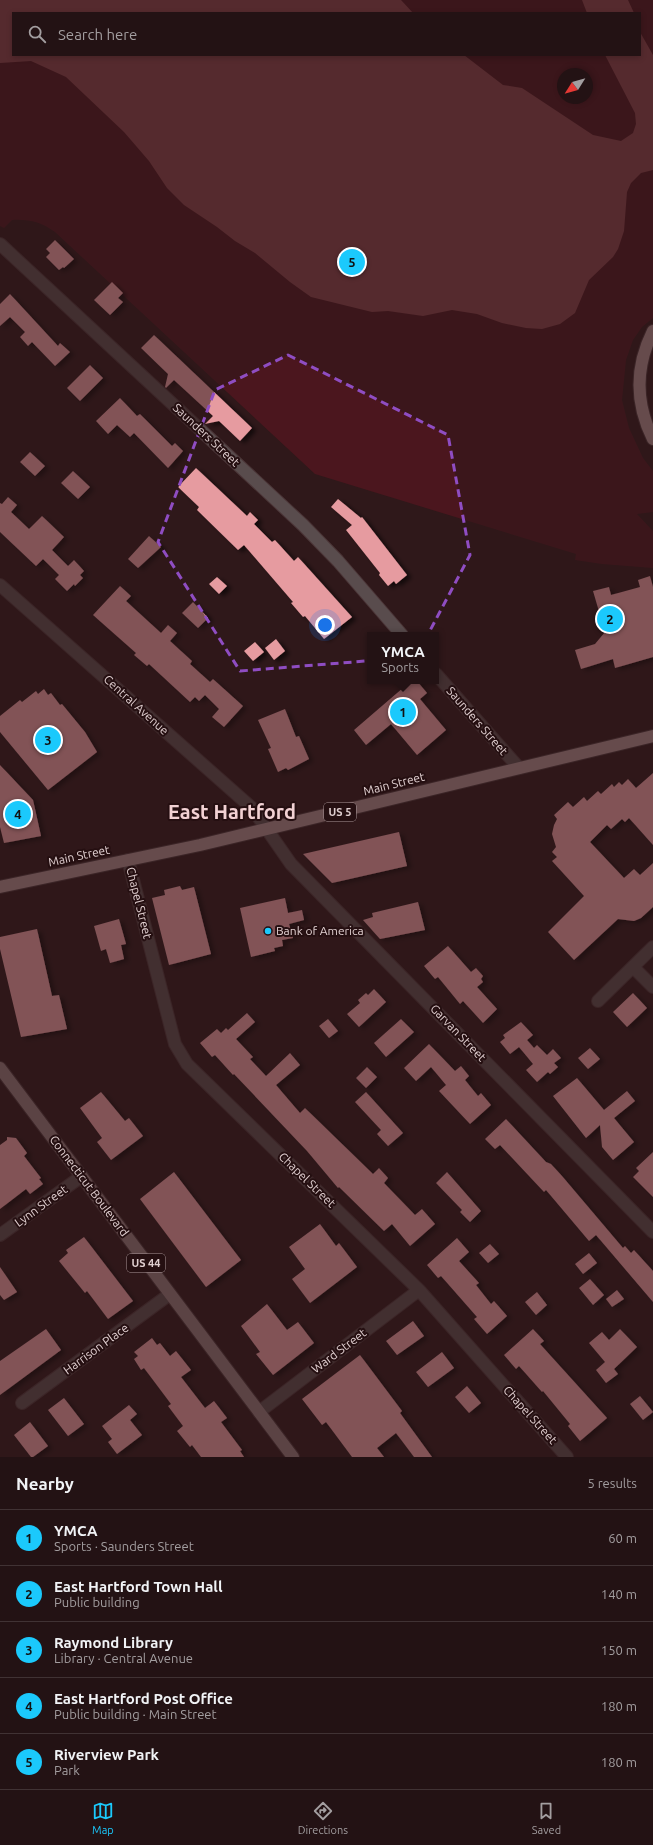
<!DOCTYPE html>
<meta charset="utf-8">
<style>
:root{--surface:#231214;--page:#2b1b1d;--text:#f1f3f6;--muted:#a39ea0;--line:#403234;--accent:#1bc9fc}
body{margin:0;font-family:Ubuntu,sans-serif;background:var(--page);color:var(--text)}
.compass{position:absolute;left:557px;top:68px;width:36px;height:36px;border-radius:50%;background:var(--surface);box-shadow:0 2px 6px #0003;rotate:233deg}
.you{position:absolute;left:325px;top:625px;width:14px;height:14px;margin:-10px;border:3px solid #fff;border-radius:50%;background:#1a73e8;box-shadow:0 0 0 6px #1a73e833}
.badge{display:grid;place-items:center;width:26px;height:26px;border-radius:50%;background:var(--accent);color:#111;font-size:13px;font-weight:700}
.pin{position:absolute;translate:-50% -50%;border:2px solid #fff;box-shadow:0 1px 4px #0006}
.popup{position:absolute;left:367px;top:632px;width:72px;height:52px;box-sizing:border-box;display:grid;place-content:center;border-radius:0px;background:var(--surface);filter:drop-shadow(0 1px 3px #0005);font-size:13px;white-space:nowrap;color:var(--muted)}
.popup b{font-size:15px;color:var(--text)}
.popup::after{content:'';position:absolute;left:50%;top:100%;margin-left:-8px;border:8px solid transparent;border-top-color:var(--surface)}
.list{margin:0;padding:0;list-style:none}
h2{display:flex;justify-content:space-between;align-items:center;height:52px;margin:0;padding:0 16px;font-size:17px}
h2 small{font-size:13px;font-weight:400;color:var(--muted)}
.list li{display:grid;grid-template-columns:26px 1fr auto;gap:12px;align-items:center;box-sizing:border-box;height:56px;padding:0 16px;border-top:1px solid var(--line)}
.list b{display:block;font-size:15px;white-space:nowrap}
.list p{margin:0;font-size:13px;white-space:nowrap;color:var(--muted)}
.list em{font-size:13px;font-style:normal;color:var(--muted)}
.icon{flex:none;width:22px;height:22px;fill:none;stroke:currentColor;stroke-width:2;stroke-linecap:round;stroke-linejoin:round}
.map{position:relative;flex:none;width:653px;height:1457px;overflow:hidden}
.search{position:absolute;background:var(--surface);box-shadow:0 2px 6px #0003;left:12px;right:12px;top:12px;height:44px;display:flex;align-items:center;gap:10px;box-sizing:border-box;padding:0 14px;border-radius:0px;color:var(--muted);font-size:15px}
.sheet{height:332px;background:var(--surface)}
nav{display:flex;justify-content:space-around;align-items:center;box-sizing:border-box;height:56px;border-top:1px solid var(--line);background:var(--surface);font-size:11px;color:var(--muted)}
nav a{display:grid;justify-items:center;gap:2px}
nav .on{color:var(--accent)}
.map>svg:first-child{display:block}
</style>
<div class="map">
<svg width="653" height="1457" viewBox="0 0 653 1457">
<defs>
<filter id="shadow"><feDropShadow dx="4.5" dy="2.5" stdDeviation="2" flood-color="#0009"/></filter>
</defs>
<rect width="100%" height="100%" fill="#2f181a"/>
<path fill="#4b161e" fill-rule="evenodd" d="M0,0H653V318L642,327L633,340L626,360L622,400L629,428L643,458L653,471V512L637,514L653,531V568L602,564L575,560L576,554L315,474L55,232C41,222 29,219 12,220L4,228L0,226ZM13,13H640V55H13ZM563,74H587V98H563Z"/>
<path fill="#834148" d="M0,0H401L413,13H13V55H464L503,85L522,88L593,135L621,141L633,133L636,124L635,113L605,55H640V32L653,55V170L641,173L631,183L627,192L624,231L618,249L613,257L589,280L575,313L560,324L542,329L526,328L502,323L477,314L452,310L423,316L388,311L372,312L311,297L290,282L255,253L235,241L217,227L184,205L167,188L149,161L124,132L66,77L31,61L0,63Z
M582,0H628L634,13H587Z"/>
<path fill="#e69ba0" filter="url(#shadow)" d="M55,240L74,259L64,268L63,267L59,270L46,257L50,253L46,249Z
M112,282L123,293L118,298L123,302L110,315L94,300Z
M10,294L58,346L60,343L70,352L55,366L32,342L28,346L20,337L25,332L10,317L0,326V304Z
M154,335L252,428L240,441L219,421L205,424L213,416L174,380L166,388L165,387L168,374L141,348Z
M90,365L103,378L80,401L67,388Z
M120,398L137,416L140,414L172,446L175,443L183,451L168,468L134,433L130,437L117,425L108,434L96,421Z
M30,452L45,466L35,476L20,462Z
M196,468L247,516L250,512L258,520L254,524L272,542L275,540L294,561L298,557L352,617L324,639L305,616L303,617L291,603L293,602L244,545L238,550L197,510L199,507L178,487Z
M73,471L90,487L78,499L61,483Z
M8,497L17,505L11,512L29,529L42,516L64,537L52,550L68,566L74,560L84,571L80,575L83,578L75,586L74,584L67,591L55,579L59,575L43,559L36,566L0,532V503L2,504Z
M338,499L361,518L362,517L407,575L396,584L394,581L388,586L379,575L380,573L346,530L352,525L331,507Z
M149,536L161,547L138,568L128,559Z
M650,576L653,587V657L615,668L613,659L581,669L575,650L595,644L605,632L593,591L609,587L611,595L640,587L638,580Z
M217,577L227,586L219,594L209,584Z
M120,586L131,596L126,601L161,633L168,625L177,633L170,641L192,661L190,664L210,682L213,679L243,706L224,727L212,717L219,709L205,695L199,701L195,697L190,702L149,664L147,666L134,655L136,653L93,615Z
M193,602L208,618L198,628L182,613Z
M276,639L285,651L274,660L265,648Z
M255,642L264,652L253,661L244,651Z
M411,681H417L427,693L420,699L446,730L417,755L391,724L366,745L354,730Z
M44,689L48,695L51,693L60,705L62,704L85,732L97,752L48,790L0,732V716L20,700L22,702L36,691L38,694Z
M285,709L296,737L299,736L309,759L288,770L286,768L278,772L268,749L271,748L258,720Z
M0,765L33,800L41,836L4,843L0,827Z
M653,773V845L629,818L625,822L622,819L611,829L607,825L590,842L624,878L634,869L640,875L653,863V907L641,918L634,921L618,919L574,960L548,932L584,896L552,861L557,857L552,852L556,847L552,834L554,825L557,819L554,815L568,802L573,807L584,797L587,801L598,791L601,794L612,784L614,787L619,782L622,785L628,779L636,788Z
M399,832L407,866L332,883L303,854Z
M180,886L182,890L194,887L211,954L169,965L152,898L165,895L164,890Z
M285,898L288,913L302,910L304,920L289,924L293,938L282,940L283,946L274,948L275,951L251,957L240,908Z
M418,902L425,930L380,939L363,920L373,917L372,913Z
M119,919L126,944L121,945L124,959L110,963L106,949L101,951L94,926Z
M37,929L52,996L59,995L67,1029L21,1037L0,949V937Z
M448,946L471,972L476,968L483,976L481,979L483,982L477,987L497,1009L483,1023L463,1001L460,1004L438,977L435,979L424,966Z
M374,989L386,1002L359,1027L347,1014L360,1003L358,1000L366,993L368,995Z
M633,993L647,1008L627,1027L613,1012Z
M247,1013L255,1022L236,1039L253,1057L250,1059L266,1076L290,1053L300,1065L276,1085L300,1113L305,1108L373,1174L379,1168L388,1178L384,1183L415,1215L422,1209L435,1224L410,1246L392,1224L384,1231L339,1187L338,1188L307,1151L234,1074L233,1075L215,1055L212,1057L200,1043L217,1029L221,1033L226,1028L228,1030Z
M328,1019L338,1031L329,1038L319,1026Z
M401,1019L414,1032L386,1057L374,1043Z
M521,1022L533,1035L527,1040L534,1048L537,1045L547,1055L553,1049L561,1058L554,1063L558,1067L550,1074L548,1072L537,1082L526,1070L533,1064L519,1047L510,1054L500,1042L505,1038L503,1035Z
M429,1044L455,1071L461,1066L469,1076L465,1080L478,1096L481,1093L491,1105L470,1124L439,1091L446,1085L431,1067L416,1081L404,1068Z
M590,1048L600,1059L588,1069L578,1058Z
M367,1067L377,1077L366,1088L356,1078Z
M577,1078L604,1110L627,1091L635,1101L614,1118L634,1142L613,1160L602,1147L600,1125L586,1138L553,1096Z
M101,1092L125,1121L129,1118L143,1136L111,1160L97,1142L102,1138L80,1108Z
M366,1092L403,1133L388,1146L377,1134L381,1130L355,1102Z
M506,1119L546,1162L551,1164L562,1176L623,1248L625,1246L631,1253L634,1250L653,1271V1302L596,1235L589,1241L546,1190L544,1192L500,1145L495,1149L485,1139Z
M7,1137L16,1138L27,1153L24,1156L41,1178L39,1179L43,1184L30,1194L26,1189L0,1209V1145L7,1140Z
M653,1152V1197L633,1177L639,1171L636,1168Z
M174,1172L241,1260L206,1287L140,1199Z
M447,1172L481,1211L470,1222L460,1212L462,1210L436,1183Z
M320,1224L336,1246L339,1243L357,1267L310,1303L292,1279L305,1269L289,1247Z
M84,1237L133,1301L108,1319L87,1291L85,1293L59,1261L68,1253L66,1250Z
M457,1238L469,1252L459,1261L479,1283L476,1285L491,1304L494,1301L507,1316L487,1334L474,1319L477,1317L441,1276L438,1278L427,1265Z
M490,1244L499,1254L488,1263L479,1253Z
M589,1253L597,1263L583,1274L575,1264Z
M0,1267L17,1292L4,1300L0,1295Z
M590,1279L604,1295L593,1305L579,1288Z
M617,1290L624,1299L612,1307L606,1299Z
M537,1292L547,1305L536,1315L525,1302Z
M267,1304L287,1330L298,1322L314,1343L273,1375L256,1354L260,1352L241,1326Z
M413,1321L424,1336L397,1355L386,1341Z
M46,1329L61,1350L0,1395V1361Z
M533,1329L544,1341L540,1344L607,1418L580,1441L568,1426L570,1424L543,1391L542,1392L519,1366L516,1369L504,1355Z
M620,1329L637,1347L614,1369L618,1374L606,1383L596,1370L605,1362L589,1343L602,1332L609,1340Z
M152,1338L157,1345L160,1343L170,1356L176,1351L191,1370L181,1377L205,1408L214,1401L227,1418L221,1422L242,1450L240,1451L244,1457H201L192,1445L190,1447L177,1431L183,1426L168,1406L171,1404L144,1368L141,1370L134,1359L138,1356L134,1352Z
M442,1352L454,1368L428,1387L416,1372Z
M360,1355L402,1411L400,1413L432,1457H414L396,1433L377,1448L384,1457H352L326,1422L322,1425L302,1399Z
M467,1386L481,1403L469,1413L455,1397Z
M640,1396L653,1412L643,1420L630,1404Z
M64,1398L84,1424L68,1436L48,1410Z
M129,1405L137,1414L130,1420L142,1435L117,1454L108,1442L112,1439L102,1426Z
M30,1422L48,1446L33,1457H31L14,1435Z"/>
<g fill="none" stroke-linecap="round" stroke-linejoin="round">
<g stroke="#4b3537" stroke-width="14">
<path id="minor" d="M0,244L303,525L338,561L402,635
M0,585L252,808L291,864L653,1232
M436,674L519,768
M128,860L175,1044L187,1064L419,1290L567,1457
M633,967L653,987
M598,1001L653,947
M0,1235L82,1176
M22,1403L170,1294
M259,1412L419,1290"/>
</g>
<g stroke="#4b3537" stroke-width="14">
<path id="major" d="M0,1068L293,1457"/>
</g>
<g stroke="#4b3537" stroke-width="14">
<path id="highway" d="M653,331C635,367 635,403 653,439
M0,887L200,845L653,736"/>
</g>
<use href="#minor" stroke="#594c4d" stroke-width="12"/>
<use href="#major" stroke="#917879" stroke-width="12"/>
<use href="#highway" stroke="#a88a8b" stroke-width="12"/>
</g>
<path d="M0 0H653V1457H0ZM288,355L448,435L470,555L416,657L240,671L158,542L215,390Z" fill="#2f181a" fill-opacity=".55" fill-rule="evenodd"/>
<path fill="none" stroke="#8f4dc2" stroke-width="3" stroke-dasharray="8 5" stroke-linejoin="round" d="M288,355L448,435L470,555L416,657L240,671L158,542L215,390Z"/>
<circle fill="#1bc9fc" stroke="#250f11" stroke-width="1.5" cx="268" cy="931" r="4"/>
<g text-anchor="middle" stroke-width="4" stroke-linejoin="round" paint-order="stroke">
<g fill="#250f11" stroke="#a89597" stroke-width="1">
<rect x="324" y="803" width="32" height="18" rx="3"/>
<rect x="127" y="1254" width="38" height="18" rx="3"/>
</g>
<g font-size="11" font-weight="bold" fill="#e0cfd0">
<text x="340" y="816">US 5</text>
<text x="146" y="1267">US 44</text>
</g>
<g font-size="12" fill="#e0cfd0" stroke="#250f11">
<text transform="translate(206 435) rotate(43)" y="4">Saunders Street</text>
<text transform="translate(136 705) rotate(42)" y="4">Central Avenue</text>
<text transform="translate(477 721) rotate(49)" y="4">Saunders Street</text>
<text transform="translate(394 784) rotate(-14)" y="4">Main Street</text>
<text transform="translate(79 856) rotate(-12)" y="4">Main Street</text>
<text transform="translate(139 903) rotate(76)" y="4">Chapel Street</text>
<text transform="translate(458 1033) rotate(46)" y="4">Garvan Street</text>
<text transform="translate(307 1180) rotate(44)" y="4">Chapel Street</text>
<text transform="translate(89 1186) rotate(53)" y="4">Connecticut Boulevard</text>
<text transform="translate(41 1206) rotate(-36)" y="4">Lynn Street</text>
<text transform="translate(96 1349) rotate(-36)" y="4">Harrison Place</text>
<text transform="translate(339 1351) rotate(-37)" y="4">Ward Street</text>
<text transform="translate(530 1415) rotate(48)" y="4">Chapel Street</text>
</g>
<g font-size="12" fill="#e0cfd0" stroke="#250f11" text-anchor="start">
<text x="276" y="935">Bank of America</text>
</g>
<g font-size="20" font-weight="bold" fill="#f2d1d3" stroke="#250f11">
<text x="232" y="819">East Hartford</text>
</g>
</g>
</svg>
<svg class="compass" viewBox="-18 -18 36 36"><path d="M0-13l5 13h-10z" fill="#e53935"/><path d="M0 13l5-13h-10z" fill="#a39ea0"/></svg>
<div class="you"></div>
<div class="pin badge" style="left:403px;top:712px">1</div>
<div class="popup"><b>YMCA</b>Sports</div>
<div class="pin badge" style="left:610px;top:619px">2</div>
<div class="pin badge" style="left:48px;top:740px">3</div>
<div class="pin badge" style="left:18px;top:814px">4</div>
<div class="pin badge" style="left:352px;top:262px">5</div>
<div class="search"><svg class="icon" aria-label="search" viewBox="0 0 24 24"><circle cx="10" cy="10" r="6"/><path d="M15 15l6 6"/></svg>Search here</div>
</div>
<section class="sheet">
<h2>Nearby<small>5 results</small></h2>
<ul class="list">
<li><span class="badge">1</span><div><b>YMCA</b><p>Sports · Saunders Street</p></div><em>60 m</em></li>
<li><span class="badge">2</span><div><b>East Hartford Town Hall</b><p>Public building</p></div><em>140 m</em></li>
<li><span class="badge">3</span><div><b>Raymond Library</b><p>Library · Central Avenue</p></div><em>150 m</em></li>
<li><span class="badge">4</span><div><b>East Hartford Post Office</b><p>Public building · Main Street</p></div><em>180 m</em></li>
<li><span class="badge">5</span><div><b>Riverview Park</b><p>Park</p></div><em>180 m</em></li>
</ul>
</section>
<nav>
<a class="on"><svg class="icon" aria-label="map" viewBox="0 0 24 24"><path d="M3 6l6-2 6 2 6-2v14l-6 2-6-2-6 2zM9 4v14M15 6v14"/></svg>Map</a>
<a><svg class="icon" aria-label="directions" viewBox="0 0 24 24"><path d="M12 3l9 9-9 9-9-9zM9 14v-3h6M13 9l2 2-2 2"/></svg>Directions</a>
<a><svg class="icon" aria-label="saved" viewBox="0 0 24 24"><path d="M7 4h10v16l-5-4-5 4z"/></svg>Saved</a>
</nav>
